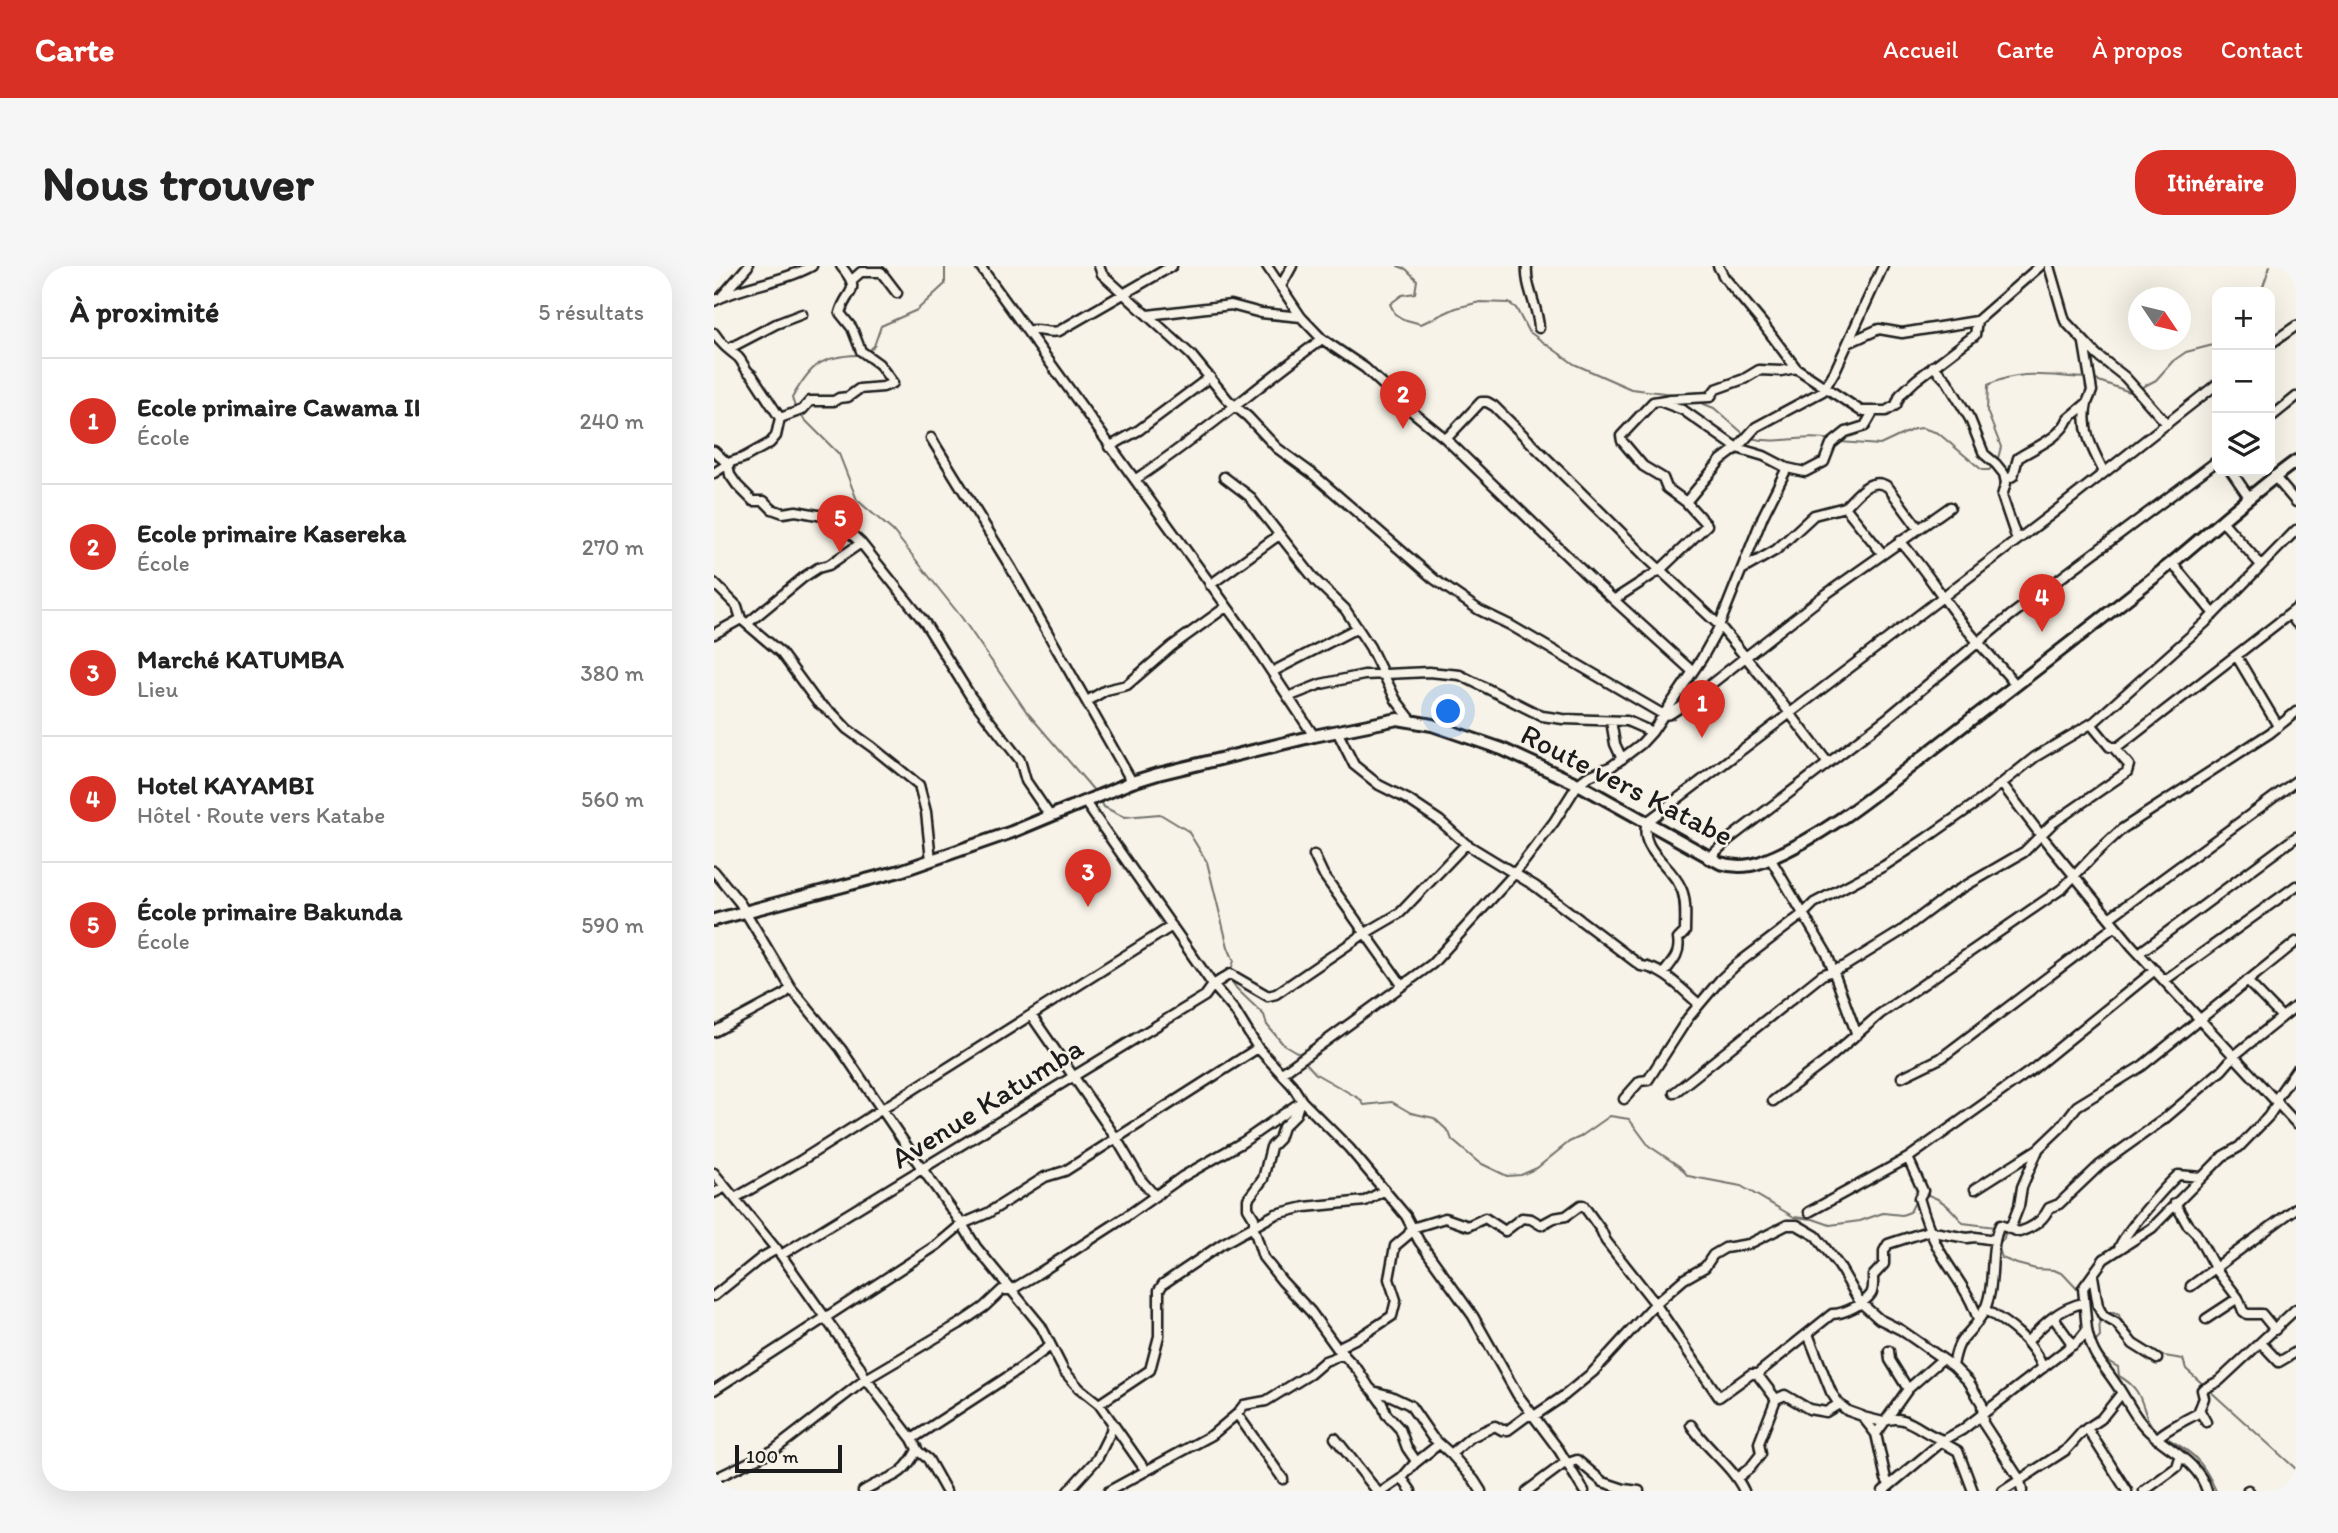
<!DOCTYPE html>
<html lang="fr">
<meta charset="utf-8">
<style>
:root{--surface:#fff;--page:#f6f6f6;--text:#222;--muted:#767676;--line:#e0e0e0;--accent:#d93025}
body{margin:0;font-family:Itim,sans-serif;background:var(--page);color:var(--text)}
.controls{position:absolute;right:21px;top:21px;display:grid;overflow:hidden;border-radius:14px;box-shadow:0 7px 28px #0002}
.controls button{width:63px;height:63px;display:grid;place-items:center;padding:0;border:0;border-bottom:2px solid var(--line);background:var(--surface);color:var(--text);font:35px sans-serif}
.compass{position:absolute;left:1414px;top:21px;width:63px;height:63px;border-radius:50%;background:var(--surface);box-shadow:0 7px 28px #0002;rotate:125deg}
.scale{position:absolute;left:21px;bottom:18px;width:107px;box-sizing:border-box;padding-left:7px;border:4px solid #1c1c1c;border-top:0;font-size:19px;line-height:24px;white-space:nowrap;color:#1c1c1c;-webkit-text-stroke:5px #f7f3e8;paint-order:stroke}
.you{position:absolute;left:735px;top:446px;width:24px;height:24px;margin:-18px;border:5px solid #fff;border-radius:50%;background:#1a73e8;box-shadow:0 0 0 10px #1a73e833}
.badge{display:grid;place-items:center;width:46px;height:46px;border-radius:50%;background:var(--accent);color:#fff;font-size:23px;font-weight:700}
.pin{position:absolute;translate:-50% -58px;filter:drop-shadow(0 2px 4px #0008)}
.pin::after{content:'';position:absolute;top:37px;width:24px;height:21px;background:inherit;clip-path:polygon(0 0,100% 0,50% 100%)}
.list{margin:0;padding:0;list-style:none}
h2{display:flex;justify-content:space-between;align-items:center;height:91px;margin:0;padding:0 28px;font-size:30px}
h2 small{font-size:23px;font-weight:400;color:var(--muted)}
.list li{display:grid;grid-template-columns:46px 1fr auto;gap:21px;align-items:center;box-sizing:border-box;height:126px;padding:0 28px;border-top:2px solid var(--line)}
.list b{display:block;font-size:26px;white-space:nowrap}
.list p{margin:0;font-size:23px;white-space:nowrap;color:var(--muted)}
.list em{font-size:23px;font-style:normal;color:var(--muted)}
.icon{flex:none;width:38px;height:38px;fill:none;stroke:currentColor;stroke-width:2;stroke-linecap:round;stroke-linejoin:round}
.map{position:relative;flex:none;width:1582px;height:1225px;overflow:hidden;border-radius:28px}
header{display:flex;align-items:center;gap:42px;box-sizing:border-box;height:98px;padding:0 35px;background:var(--accent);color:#fff}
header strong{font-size:33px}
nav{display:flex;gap:38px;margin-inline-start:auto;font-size:24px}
.intro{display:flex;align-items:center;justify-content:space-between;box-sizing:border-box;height:168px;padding:0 42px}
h1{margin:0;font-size:49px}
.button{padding:18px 32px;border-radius:28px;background:var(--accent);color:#fff;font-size:24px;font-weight:700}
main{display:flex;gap:42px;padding:0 42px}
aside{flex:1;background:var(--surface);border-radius:28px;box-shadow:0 7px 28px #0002}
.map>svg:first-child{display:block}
</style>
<header>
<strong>Carte</strong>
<nav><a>Accueil</a><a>Carte</a><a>À propos</a><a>Contact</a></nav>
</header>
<div class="intro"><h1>Nous trouver</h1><a class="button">Itinéraire</a></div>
<main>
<aside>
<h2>À proximité<small>5 résultats</small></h2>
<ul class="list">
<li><span class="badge">1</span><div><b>Ecole primaire Cawama II</b><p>École</p></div><em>240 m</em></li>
<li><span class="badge">2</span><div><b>Ecole primaire Kasereka</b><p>École</p></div><em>270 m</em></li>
<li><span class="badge">3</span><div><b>Marché KATUMBA</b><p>Lieu</p></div><em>380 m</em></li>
<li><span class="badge">4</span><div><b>Hotel KAYAMBI</b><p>Hôtel · Route vers Katabe</p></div><em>560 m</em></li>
<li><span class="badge">5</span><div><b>École primaire Bakunda</b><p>École</p></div><em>590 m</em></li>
</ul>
</aside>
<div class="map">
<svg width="1582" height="1225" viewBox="0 0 1582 1225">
<rect width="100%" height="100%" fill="#f7f3e8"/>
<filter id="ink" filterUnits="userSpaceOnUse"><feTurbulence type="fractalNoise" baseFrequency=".0143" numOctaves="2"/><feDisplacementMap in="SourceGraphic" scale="14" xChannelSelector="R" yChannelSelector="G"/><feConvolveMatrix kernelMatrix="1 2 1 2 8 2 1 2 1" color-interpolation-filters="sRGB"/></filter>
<g filter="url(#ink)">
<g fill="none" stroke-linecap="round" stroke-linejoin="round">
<path stroke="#72716c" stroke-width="2" d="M684,0L692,3L703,14L701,27L688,29L676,38L681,48L689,53L707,58L742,42L766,36L795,37L802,42L814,65L860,98L917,123L967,129
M1547,26L1556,0
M153,86L160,80L167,60L203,44L231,18V0
M1379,113L1416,126L1420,125
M1425,123L1442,114L1459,95L1472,86L1503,78
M982,135L1000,142L1031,169
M81,141L78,132C96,100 106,90 144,89
M86,149L125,188L143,234L179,265L248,352L312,445L382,527
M1036,172C1065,179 1091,168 1117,174
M1126,176L1166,179L1200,163L1208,162L1224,167L1268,204H1275L1279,200
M1283,196L1287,181L1273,145L1274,119C1308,102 1337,111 1374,112
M387,535L390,541L410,551L446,548L474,565L493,596L514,681L520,695L516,706
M515,712L523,723L550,749L553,759L569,778L586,788
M591,796L602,808L646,833L650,839L678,836L697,847L720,852L735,866L738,874L764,896L793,910L807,909L823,902L855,876L866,871L896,850L915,853L935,880L965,900L974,910L1027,920L1080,951L1099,953L1116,959L1146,955L1169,947L1188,949L1196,946L1201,936
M1211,928C1229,933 1238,943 1249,957L1281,961
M1289,964L1291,966L1290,973L1284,979L1288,992L1303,998L1322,1003L1340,1004L1349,1008L1365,1025
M1373,1028L1380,1038
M1392,1047L1398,1046L1405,1049C1407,1060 1419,1063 1420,1073
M1385,1050L1386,1071L1381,1076C1385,1089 1392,1095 1404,1101L1405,1110C1436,1127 1423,1147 1444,1167
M1444,1089L1469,1093L1472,1103L1491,1120
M1495,1124L1582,1203
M1449,1170C1478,1186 1489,1194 1502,1225"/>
<g stroke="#1c1c1c" stroke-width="13">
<path id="street" d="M266,0L532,367L600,470
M385,0L388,8L477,89L514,134L534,151L563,182L600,209L720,313L765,344L796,359L950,449L956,448L973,437L1108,331L1236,241
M553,0L587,51L608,73L651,102L695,143L732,173L878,314L978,405
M813,0C811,21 824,40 825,62
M1004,0L1010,11L1049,58L1082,102L1147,145H1172L1182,139L1186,129L1202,114L1261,69L1263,55
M1335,0L1351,55L1383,89L1411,111L1453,158
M138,14L147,6H167L183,27
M567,20L578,0
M8,30L34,0
M0,35C29,19 67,17 98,0
M434,49L517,39L547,47L587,51
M313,65C324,61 333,68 345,65L458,0
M0,67C7,78 15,84 24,91C30,97 30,104 38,109L66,152
M1134,77L1165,63L1188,67L1263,55L1326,0
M1556,78L1582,60
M14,83L62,58L88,48
M1219,100L1233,115L1256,153L1270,188L1282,198L1290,208L1292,217L1288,230L1303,274
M948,136L969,144L1023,182L1007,194L972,236
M1373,137C1367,163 1378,183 1390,206
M1159,146L1151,160L1132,166L1117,178L1110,196L1091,206L1073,202L1050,190L1023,182L1042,161L1109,125L1121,105L1169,0
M1556,152L1582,131
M217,172L297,302L418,516
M732,173L767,136H773L780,140L930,289L1005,359L1048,411L1114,497
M395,181L425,164L496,111
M0,185L14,198L16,209L23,219L39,235H50L58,243L69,247L82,245L120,252L147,277L211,357L257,431L306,494L312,515L336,550
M1517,205L1535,231
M0,207L17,196L29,192L56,177L62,170L66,152L88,144L96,135H120L125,132L134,131L145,123L169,121L179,117L165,98L147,85L138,62L126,47C133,22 149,27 127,0
M1560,210L1582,236
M510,211L535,230L602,315L631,343L656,381L682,434L698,455
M422,213C487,170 545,119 608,73
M1293,213L1299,210L1304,192C1321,181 1346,172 1354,153L1373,137L1378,125L1370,77
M1131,241C1143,229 1157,209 1174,221L1205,263
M1508,255L1547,299
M1186,275C1214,306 1235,343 1262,374C1275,389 1289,403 1302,419
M1458,297L1500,348
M1029,303L1062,284L1100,249L1131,241L1168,287
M0,317L23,340L27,353L67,387L103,436L120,449L133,463L158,481L205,519L212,546L217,594
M496,319L565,269
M901,333L946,304L993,259L972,236L953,222L949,212L929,200L908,175L907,170L939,136L957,133L996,131L1002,123L1030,113L1045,104L1067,105L1082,102
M1576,348L1582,357
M34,357L90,311L104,302L115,299L147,277
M0,368L27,353
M1523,391L1564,460
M558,406L643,362
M574,431L607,418L650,409L715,406L746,409L828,450L849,453L913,455L938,466
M373,435L392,424L413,419L458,380L512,341
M897,455L901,478L908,493
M1377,458L1396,481H1404L1582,343
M623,465L640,499L665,519L693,533L726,555L752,578L821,620L927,700C950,702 968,724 985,738
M1288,518L1326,568L1418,680L1582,857
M371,536L499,719L521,745L544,782L578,819L588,835L635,882L692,950L705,975L759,1050L803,1128L845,1184L870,1225
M600,589L609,608L688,719
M1056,592L1113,688L1143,769
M994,593L1015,573L1172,453L1296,350L1503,195
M0,605L26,637L77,722L127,783L209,904L248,958L262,981L327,1060L350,1105L365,1122L385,1138L432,1205
M1395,652L1582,515
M1425,687L1582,571
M949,708C958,696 967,688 964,673L971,666C971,652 973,634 967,622C957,598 924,584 933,556L1339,247L1503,118
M1451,714L1582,620
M1533,715L1568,751
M317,749L402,872L427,914L441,930
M0,766L69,729L77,722
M568,807L718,698L801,607L840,556L864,518L873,511L898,500L927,478L938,466L988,392L1003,365L1049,250L1073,202
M1188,811L1227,792L1401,660
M960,827L1108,709L1131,700L1186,666L1234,630L1310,586L1339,557L1413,506L1415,499L1400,482
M910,833L926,815L934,814L974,752L1006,714L1022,699L1089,648L1100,637L1170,600L1211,573L1268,533L1321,491L1380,456L1491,357L1582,264
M1562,833L1582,804
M1059,835L1112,795L1166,748L1349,622L1378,591L1408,563L1556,467L1582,446
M585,838L582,848L569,861L565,873L557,881L549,913L534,933V942L540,952V963L549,991L568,1015L597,1046L623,1082L644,1104L655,1121L659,1125L677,1130L696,1139L718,1171L737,1188L760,1214L767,1225
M1194,892L1209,925L1205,932C1210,949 1215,964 1223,980C1236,1005 1256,1026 1264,1054
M0,907L67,989L144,1098L152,1113L198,1173L204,1185L214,1193L232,1225
M1261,923L1324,883L1347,861L1363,840L1428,800L1582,676
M0,927L10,922
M21,932L86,895L458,660
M1461,937L1473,958L1482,967L1501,1002L1524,1032L1529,1045L1533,1048H1548L1561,1064
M1095,946L1194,892L1319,803L1441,704
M1296,963L1305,940L1308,921L1324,884
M1405,982C1411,966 1450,922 1464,909L1487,911
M67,989L491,730L499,719L516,708L554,730L562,728L650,668L686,647L752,578
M1379,1010L1384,1040L1389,1050L1402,1057L1419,1078L1443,1093
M1477,1020L1582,942
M0,1030L47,992L63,983
M1270,1043C1295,1058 1318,1074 1329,1102
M1339,1051L1359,1079
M1492,1053L1524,1032
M1373,1064C1378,1089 1386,1095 1400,1115C1413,1133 1421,1154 1438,1168C1457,1185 1485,1197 1493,1225
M1094,1068L1117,1126L1125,1138L1134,1145L1148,1150L1162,1168L1172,1213L1175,1218
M1314,1075C1329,1058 1346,1042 1369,1037
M1547,1077L1565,1096L1582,1086
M623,1082L649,1069L678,1050L682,1034L675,1013L681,980L694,969L698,962L731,952L754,960L771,952L791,965L808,952L817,953L827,959L840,952L852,950L867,939H869L887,964L892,975L940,1036L1005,1131L1037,1108H1043L1118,1048C1130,1048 1150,1038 1157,1028C1160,1023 1159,1015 1159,1010L1170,998V985L1174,978L1214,965L1253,972L1261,971L1281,974
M1175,1085L1176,1094L1194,1123
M1239,1100C1245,1066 1253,1074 1268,1049C1284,1021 1273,987 1286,959L1305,966C1318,962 1329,955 1335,942L1345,938L1386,899L1449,854L1508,804L1521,789L1582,740
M0,1124L223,979L248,958L274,947L331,911L351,905L544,782
M659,1125L669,1139L672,1148L686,1163L693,1182L702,1195
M1062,1133L1071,1129L1095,1143L1112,1146L1125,1138
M385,1138L436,1104L445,1070V1024L449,1018L508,978L562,948L591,941L651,935L671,924
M1486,1145L1492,1156
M523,1148L569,1213
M1149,1151L1169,1156C1192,1144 1209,1170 1230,1174
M977,1159C992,1183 1018,1199 1030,1225
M1373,1162L1413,1225
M1162,1168L1194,1123L1228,1093
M621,1172L663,1225
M198,1173L307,1102L336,1080
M1443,1173C1448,1165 1474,1153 1484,1147L1490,1132L1488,1124L1505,1115L1582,1043
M1228,1176L1244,1185L1259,1225
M737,1188L757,1171L781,1160L788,1164H794L813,1150H820L851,1129L879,1106L941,1038L970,1013L991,1001L999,989L1011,982L1035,978L1073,959H1083L1102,970L1125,1000L1146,1036L1165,1053L1187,1064L1239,1100L1255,1116L1268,1138L1269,1157L1306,1214L1308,1225
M688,1212L697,1225
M1023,1212L1036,1202L1047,1188L1045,1177L1062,1133L1043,1108
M0,1213L60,1184L152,1113L245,1058L270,1041L288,1024H297L322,1009L410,952L468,911L529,876L588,835
M1534,1224L1535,1225
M149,1225C174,1209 187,1215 203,1184
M354,1225L383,1193L397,1165L398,1156
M395,1225L498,1169L523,1148L530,1139L552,1135L596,1108L611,1095L630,1088
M669,1225L688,1212L700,1198L725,1178
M813,1225L848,1199L863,1194L889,1216L910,1223L925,1225
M1169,1225L1230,1174L1248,1164L1366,1073L1373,1064L1369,1022L1390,993L1438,962L1509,890L1525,881L1554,851L1564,836
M1289,1225L1352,1184L1369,1165L1387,1153L1407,1128
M1430,1225L1463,1201L1466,1191"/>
</g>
<g stroke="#1c1c1c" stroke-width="16">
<path id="secondary" d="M0,654L186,605L298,566L418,516L444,508L600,470L684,453L718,459L788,483L864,518L1006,597C1019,601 1034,601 1047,596C1111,572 1171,520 1224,479C1303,418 1382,358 1459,296C1500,262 1539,226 1582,195"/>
</g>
<use href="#street" stroke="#f7f3e8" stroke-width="8"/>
<use href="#secondary" stroke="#f7f3e8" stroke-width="10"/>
</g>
</g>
<g text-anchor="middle" stroke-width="5" stroke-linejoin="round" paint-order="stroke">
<g font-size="30" fill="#1c1c1c" stroke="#f7f3e8">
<text transform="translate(913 519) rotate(27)" y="10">Route vers Katabe</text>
<text transform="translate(273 837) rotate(-32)" y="10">Avenue Katumba</text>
</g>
</g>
</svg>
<div class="controls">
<button>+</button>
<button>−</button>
<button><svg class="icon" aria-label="layers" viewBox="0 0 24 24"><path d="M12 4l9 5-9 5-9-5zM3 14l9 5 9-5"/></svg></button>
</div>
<svg class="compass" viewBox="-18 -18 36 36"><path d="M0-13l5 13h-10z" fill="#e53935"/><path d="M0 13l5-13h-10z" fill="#767676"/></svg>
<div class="scale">100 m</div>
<div class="you"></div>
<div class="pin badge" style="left:988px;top:472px">1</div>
<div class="pin badge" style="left:689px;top:163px">2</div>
<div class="pin badge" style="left:374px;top:641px">3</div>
<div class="pin badge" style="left:1328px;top:366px">4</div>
<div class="pin badge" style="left:126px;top:287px">5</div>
</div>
</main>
